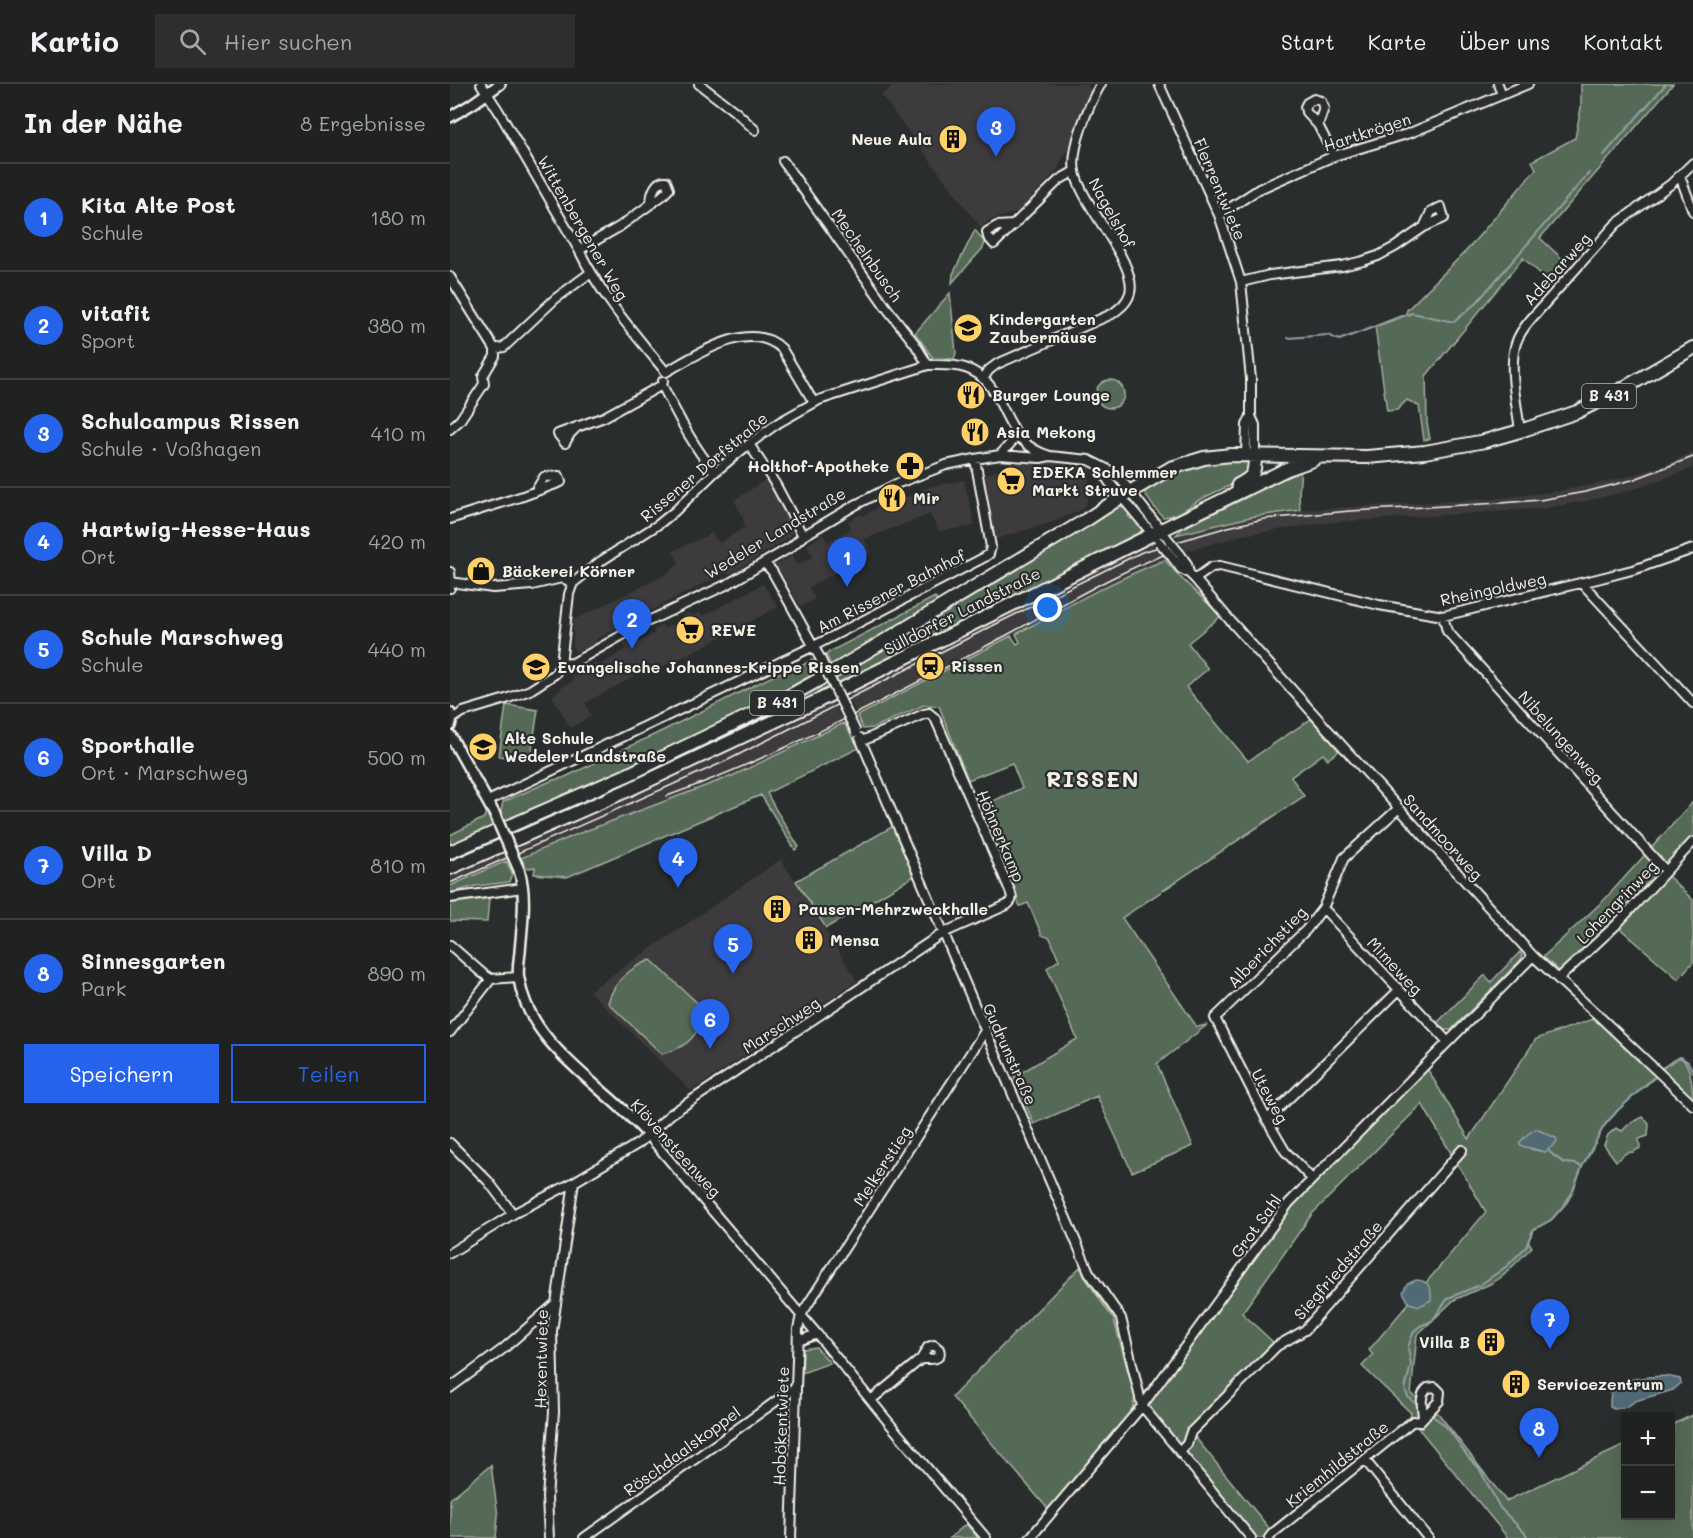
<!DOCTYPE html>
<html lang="de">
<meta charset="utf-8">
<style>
:root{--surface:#202222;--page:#2d2f2f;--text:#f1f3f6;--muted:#a2a4a5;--line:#3d3f40;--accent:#2563eb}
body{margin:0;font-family:Mali,sans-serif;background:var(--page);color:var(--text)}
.controls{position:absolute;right:18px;bottom:18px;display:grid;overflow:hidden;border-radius:0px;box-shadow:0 6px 24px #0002}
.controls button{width:54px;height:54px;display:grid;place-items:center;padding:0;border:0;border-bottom:2px solid var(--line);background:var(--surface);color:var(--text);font:30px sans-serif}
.you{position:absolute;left:598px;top:524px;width:21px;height:21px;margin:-15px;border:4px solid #fff;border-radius:50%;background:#1a73e8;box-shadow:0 0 0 9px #1a73e833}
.badge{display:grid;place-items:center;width:39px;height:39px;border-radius:50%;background:var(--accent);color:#fff;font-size:20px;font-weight:700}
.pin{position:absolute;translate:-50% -50px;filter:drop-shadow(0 2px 3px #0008)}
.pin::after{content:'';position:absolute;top:32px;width:21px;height:18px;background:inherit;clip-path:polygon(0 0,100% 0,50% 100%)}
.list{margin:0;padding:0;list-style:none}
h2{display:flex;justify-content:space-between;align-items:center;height:78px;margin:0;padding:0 24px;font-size:26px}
h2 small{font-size:20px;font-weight:400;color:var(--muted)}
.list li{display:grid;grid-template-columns:39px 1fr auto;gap:18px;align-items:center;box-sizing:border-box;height:108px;padding:0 24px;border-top:2px solid var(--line)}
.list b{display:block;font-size:22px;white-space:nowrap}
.list p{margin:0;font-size:20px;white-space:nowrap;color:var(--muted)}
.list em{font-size:20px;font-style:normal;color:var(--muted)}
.actions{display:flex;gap:12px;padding:18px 24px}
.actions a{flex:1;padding:14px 0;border:2px solid var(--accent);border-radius:0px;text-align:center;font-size:21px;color:var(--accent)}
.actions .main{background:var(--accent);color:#fff}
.icon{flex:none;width:33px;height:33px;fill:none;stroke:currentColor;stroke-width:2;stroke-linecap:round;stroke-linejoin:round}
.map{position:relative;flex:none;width:1243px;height:1454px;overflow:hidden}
header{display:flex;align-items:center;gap:36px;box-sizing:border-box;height:84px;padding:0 30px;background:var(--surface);border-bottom:2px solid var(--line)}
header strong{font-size:28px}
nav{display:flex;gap:33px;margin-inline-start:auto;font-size:21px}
.search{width:420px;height:54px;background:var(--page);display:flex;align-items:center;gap:15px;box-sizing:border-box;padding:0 21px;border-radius:0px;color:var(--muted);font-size:22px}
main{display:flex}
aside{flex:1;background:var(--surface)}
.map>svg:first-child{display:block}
</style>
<header>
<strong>Kartio</strong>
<div class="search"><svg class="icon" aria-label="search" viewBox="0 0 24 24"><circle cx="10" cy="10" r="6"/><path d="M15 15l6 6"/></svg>Hier suchen</div>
<nav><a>Start</a><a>Karte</a><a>Über uns</a><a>Kontakt</a></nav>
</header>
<main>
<aside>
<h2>In der Nähe<small>8 Ergebnisse</small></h2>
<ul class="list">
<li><span class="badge">1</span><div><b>Kita Alte Post</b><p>Schule</p></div><em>180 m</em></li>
<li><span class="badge">2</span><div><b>vitafit</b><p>Sport</p></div><em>380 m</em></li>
<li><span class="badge">3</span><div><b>Schulcampus Rissen</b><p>Schule · Voßhagen</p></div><em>410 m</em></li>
<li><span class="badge">4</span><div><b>Hartwig-Hesse-Haus</b><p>Ort</p></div><em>420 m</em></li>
<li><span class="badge">5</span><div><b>Schule Marschweg</b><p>Schule</p></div><em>440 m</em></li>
<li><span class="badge">6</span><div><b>Sporthalle</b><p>Ort · Marschweg</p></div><em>500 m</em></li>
<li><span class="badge">7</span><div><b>Villa D</b><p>Ort</p></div><em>810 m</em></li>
<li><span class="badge">8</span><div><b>Sinnesgarten</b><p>Park</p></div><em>890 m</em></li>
</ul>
<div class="actions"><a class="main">Speichern</a><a>Teilen</a></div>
</aside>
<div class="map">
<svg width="1243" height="1454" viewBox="0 0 1243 1454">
<rect width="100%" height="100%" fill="#2a2d2e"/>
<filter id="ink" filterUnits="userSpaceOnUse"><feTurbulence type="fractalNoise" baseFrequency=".0167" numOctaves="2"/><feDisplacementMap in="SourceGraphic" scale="12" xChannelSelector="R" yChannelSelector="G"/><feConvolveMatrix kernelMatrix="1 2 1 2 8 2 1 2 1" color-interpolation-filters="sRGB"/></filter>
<g filter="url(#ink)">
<path fill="#3d3a3d" d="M446,0H637L642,9L620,60L607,86L568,128L539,136L531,144L431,11Z
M1243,368V384L1221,392L1174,408L1136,417L1096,424L874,439L793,451L736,467L726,451L800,433L850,426L1042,415L1108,407L1148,400L1190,389L1217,380Z
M577,375L638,382L640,386L637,419L631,426L603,438L546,455L544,453L532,394L537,390Z
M317,395L325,407L346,447L340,450V453L280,490L277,488L180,537L177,533L165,540L167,544L146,555L147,558L135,565L125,567L123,563V536L215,491L229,480L223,467L262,449L269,459L295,443L292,431L284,416Z
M514,396L525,442L489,447L480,430L415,455L420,470L359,503L365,515L351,523L326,481L343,471L347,481L363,473L357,461L373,450L377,458L399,446L401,443L398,437L411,430L413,432L429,423L427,418L444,409L447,416H450L479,403Z
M701,460L715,476L690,485L661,500L407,632L398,611L650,484Z
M313,500L328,523L227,576L192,592L190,589L135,619L141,632L120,644L102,611L111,606L110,604L123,597L121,593L146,578L149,582L176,565L174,560L183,555L186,559L205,549L204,546L212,541L214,544L221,541L223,542L234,536L232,533L240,529L242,532L250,528L253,532Z
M383,618L394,639L350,661L282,692L130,749L71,774L65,760L283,662L293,660Z
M52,767L56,777L0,802V790Z
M331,775L407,897L241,1007L139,907Z"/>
<path fill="#546a56" stroke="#a4ae9f" stroke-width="1.5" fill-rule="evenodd" d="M1131,0H1223L1090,154L1121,183L1104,202L1073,174L976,292L977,339L980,355L974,356L969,322L957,316L947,326L937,327L925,242L956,230L957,226L1017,166L1086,85L1082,77L1125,54L1131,24Z
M525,146L535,159L533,164L502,199L503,190Z
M500,209L506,269L504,275L483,274L465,249Z
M646 310a14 14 0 1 1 28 0a14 14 0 1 1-28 0Z
M790,375L796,376L801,381L798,394C781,401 764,408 748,417C736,424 727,433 713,433C706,426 698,416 694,407C720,384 757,379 790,375Z
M851,383L849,411L850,426L800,433L726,451L733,444L816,404Z
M669,421L675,423L680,429L678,432L681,435L683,433L692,443L691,450L467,564L222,680L61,751L59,747L254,659Z
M715,476L729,492L771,532L738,559L758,585L736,603L798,677L861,635L889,667L878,675L873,670L841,693L854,712L672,834L747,943L757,941L707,980L743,1062L682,1088L647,1012L584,1040L564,993L627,955L597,884L609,876L600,854L592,851L578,819L570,822L529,723L572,704L562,679L518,696L489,622L474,621L423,644L413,645L407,632L561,552L567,560L570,558L566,550C615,524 663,496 715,476Z
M485,513L488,519L382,583L376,571L379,568Z
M361,576L364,577L369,587C268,645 161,690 55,738L51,727L53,718L103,696L113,694L212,647L335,586L350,583Z
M56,621L88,626L80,677L49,672Z
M394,639L409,664L317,709L326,726L349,763L345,766L311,711L117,793L84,790L85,783L79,784L76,783L71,774L130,749L282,692Z
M1243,718V758L1215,789L1243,816V878L1228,895L1166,841L1113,890L1093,873L1155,815Z
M36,727L43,744L0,763V751L34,734Z
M447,740L468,790L376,844L346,797Z
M47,752L49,757L0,778V773Z
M56,777L62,789L59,798L26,802L0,809V802Z
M39,814L37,838L0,837V818Z
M1070,868L1072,871L1069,878L1001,946H993L986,940L1035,891L1041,898Z
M201,876L256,927C247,952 239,963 212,970L158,919C164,897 181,883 201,876Z
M1151,932L1210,985L1230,973C1243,981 1243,1008 1243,1026L1210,989L1168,1026L1154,1042L1133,1081L1122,1109L1110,1126L1101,1136L1083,1146L1078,1157L1082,1163L1053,1192L1042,1199L1004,1216L967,1251L961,1310L988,1329L1056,1417L1175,1361L1176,1432H1220L1221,1341L1243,1331V1454H1058L969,1345L960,1333L961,1329L912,1282L923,1271L919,1266L1036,1128L972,1020L862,1130L792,1229L827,1262L741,1348L823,1449L819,1454H801L692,1322L839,1119L975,981L1019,1055L1086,955ZM1086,1045L1105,1054L1095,1068L1081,1065L1073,1055Z
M1193,1033L1199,1040L1198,1052L1189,1055L1190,1064L1183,1068L1176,1069L1166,1077L1154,1061L1158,1051L1166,1044L1172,1047L1179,1040Z
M630,1183L636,1195L664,1236L685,1313L681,1331L598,1425L502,1313Z
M366,1263L380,1279L352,1289L353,1265Z
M41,1381L48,1432L46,1454H0V1415Z
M516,1440L528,1454H500Z"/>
<path fill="#506a75" stroke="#92a0a3" stroke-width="1.5" d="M1086,1045L1106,1054L1107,1057L1105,1060L1095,1068L1072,1062L1069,1059L1079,1049Z
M966,1196C979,1196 982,1205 981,1216L970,1222L959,1219L953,1208L957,1200Z
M1216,1292L1230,1295L1231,1299L1223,1306L1185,1317L1177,1323L1164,1325L1160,1323C1160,1320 1160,1313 1161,1309C1165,1293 1203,1293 1216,1292Z"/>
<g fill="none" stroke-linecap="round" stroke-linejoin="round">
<path stroke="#92a0a3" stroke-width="2" d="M1154,71L1216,0
M838,254L878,251L889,256L962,229L1004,238L1027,218L1139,89
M1212,985L1222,977L1231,973L1238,978L1243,988
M1098,1066C1103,1072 1108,1074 1114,1079L1126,1080L1132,1083
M969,1322L958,1313L955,1305L961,1281L958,1263L964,1247L970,1242L982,1237L998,1214L1030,1201L1057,1182L1076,1163L1083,1146L1101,1136L1117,1118L1122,1109L1132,1083L1154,1042L1168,1026L1203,994
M981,1331L992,1339L1000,1347L1018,1373L1029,1384L1050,1424L1075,1449L1078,1454"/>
<g stroke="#f4f1e8" stroke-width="12">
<path id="minor" d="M31,0L48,26L129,166C152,213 183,248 216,288
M249,0L287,29L305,46
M709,0L769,131L791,198L801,295V332L797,341L796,371
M1048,0L1052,11
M868,41L874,24L871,17L864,15L857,19L855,23L856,28L868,41L884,72
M333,77L436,223L465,260L478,281
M1230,92L1243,127
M769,131L809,105L884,72L960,49L1078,0
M564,141L547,142L537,148L538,153L544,160L609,96L625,87
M129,166L169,143L212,112L219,105L216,97C205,96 201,110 201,120
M0,193L45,265V272L33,292L34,300L10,336L0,345
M791,198L820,191L892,182L913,177L928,172L945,163L974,143L994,134L991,123L981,128L974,143
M45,265L54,263L105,215L140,189
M216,288C246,271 301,234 332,265L364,319
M533,295L539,286L547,280L662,230C670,224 677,219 680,209C688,179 632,122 625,88C620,65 639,20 651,0
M213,297L212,301C227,330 243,363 265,388
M801,332L805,341V371
M128,342L120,350L115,359L108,350L154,333L212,301
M1070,347C1067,321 1058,284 1066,259C1069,250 1075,242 1081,235L1166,140L1221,100L1243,79
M299,360L326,401L353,452
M550,371L568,351
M650,383L659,398L704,452
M0,435L73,412L111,398L109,392L94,393L85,408
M730,470L737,480L739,489
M722,473L731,485L739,489L745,495L777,533L887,656L1083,872L1152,935L1243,1021
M314,479L322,487L370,574
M0,488L1,498L0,504
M745,495L762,483L770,482L929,521L993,532L1147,495L1186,485L1243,465
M0,498L43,504L82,501L112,494L123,499
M123,499L151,477L209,440L225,427L265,388L299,360L328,339L369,316L478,281C490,281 503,280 515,284C549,294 551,334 572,356C580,364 590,369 600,372
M1132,499L1243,619
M993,532L997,547L1216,787
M111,580L123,579L192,540L278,500L341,463L353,452L407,420L446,400L496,381L525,375L550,371L590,374L600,372L639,376L659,386L672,397L721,459
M2,635L13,628L56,615L80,606L105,590L111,580L119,510L123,499
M410,654L639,1188L671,1234L692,1322L801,1454
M38,717L364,562L535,473L539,470L541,463L525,375
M0,814L73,804
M873,824L998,958
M0,861L32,889L41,895L68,893
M1108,895L1166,841L1243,758
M0,948L41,895
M817,1036L949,906
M198,1051L367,1250L440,1340L536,1454
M0,1059L38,1097L63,1130
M862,1095L835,1067L817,1036L765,934L856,846L873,824L894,774L949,724
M0,1169L63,1130L124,1098L189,1059L221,1030L493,849L557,821C565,815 561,810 558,802L485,634L479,629L474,630L412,657
M348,1257L367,1250
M0,1304L53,1265L105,1220
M421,1316L471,1275L478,1263L484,1261L489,1265C493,1277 480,1275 471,1275
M730,1367L737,1360L741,1348L827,1262L855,1246L1012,1066
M915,1376L978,1454
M99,1454L97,1413L104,1328L102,1247L124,1098
M134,1454L346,1303
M341,1454L348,1245L351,1231L535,947
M580,1454L692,1322L839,1119L1083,872
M819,1454L823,1449L963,1337L969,1338L989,1317L990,1308L985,1303L978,1304C969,1311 972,1322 973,1332"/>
</g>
<g stroke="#f4f1e8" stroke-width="14">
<path id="tertiary" d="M0,33L22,20L50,0
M0,629L2,635L0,642
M0,651L45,731
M69,786C77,812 72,841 70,868C69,877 67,887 69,895C79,963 157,1003 198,1051"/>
</g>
<g stroke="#f4f1e8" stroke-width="16">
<path id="primary" d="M788,401C804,393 805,389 805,371
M671,413L721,384L754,374L781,371L917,373L975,368L1035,357L1070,347L1127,328L1169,307L1243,264
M703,450L837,385L863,376"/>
</g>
<g stroke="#f4f1e8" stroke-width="16">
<path id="trunk" d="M0,768L177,691L336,614L386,586L636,436L671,413
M0,784L176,707L370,616L703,450"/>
</g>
<use href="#minor" stroke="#2a2d2e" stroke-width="8"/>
<use href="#tertiary" stroke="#2a2d2e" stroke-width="9"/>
<use href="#primary" stroke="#2a2d2e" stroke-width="12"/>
<use href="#trunk" stroke="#2a2d2e" stroke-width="12"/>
<path stroke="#f4f1e8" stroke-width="1.5" d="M217,712C335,670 447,609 557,551C613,521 667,487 727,466
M0,799L276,677L552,537L692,468L778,443L814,435L900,427L1051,419L1090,416L1135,408L1182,396L1243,373"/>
<g stroke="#f4f1e8" stroke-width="12" stroke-linecap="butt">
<path id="minor-bridge" d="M709,458L722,473
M721,459L730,470
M370,574L406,648"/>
</g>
<g stroke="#f4f1e8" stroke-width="14" stroke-linecap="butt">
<path id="tertiary-bridge" d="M45,731L69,786"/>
</g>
<use href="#minor-bridge" stroke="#2a2d2e" stroke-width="8"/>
<use href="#tertiary-bridge" stroke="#2a2d2e" stroke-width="9"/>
</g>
</g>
<defs>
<g id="building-disc" transform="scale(1.5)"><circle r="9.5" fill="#ffd166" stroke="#2a2d2e"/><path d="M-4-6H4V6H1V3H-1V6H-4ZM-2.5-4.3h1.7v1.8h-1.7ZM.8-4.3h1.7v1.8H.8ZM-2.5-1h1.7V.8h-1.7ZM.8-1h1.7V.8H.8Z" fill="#111"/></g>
<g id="school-disc" transform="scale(1.5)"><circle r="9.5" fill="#ffd166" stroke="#2a2d2e"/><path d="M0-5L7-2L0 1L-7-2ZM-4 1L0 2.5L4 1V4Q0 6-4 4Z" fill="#111"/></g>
<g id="restaurant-disc" transform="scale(1.5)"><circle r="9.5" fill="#ffd166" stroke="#2a2d2e"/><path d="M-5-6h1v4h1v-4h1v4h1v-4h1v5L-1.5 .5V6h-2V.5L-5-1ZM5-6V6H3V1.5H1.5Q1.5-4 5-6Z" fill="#111"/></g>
<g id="pharmacy-disc" transform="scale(1.5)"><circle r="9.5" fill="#ffd166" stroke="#2a2d2e"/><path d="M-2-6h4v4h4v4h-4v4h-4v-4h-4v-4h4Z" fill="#111"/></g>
<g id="supermarket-disc" transform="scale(1.5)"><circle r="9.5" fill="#ffd166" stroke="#2a2d2e"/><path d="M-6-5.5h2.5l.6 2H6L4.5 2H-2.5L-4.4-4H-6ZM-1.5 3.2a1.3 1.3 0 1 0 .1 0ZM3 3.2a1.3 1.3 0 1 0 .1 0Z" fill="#111"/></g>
<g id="shop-disc" transform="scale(1.5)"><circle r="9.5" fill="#ffd166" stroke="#2a2d2e"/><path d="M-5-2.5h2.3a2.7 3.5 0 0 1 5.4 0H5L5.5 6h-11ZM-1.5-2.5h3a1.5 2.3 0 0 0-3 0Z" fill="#111"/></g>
<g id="station-disc" transform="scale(1.5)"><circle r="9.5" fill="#ffd166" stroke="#2a2d2e"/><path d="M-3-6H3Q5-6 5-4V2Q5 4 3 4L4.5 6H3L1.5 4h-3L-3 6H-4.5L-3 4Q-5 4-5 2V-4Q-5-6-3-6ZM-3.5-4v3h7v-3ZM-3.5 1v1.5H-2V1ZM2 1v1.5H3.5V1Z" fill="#111"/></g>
</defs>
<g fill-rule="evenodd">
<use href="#building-disc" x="503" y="55"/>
<use href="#school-disc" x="518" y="244"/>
<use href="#restaurant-disc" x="521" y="311"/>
<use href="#restaurant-disc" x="525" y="348"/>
<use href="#pharmacy-disc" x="460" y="382"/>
<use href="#supermarket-disc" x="561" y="397"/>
<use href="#restaurant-disc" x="442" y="414"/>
<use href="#shop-disc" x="31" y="487"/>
<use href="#supermarket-disc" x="240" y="546"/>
<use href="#station-disc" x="480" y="582"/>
<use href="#school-disc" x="86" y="583"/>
<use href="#school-disc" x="33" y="663"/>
<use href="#building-disc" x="327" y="825"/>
<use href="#building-disc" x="359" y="856"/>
<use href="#building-disc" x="1041" y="1258"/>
<use href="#building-disc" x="1066" y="1300"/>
</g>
<g text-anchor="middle" stroke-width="4.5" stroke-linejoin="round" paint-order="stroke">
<g fill="#2a2d2e" stroke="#b7b6b0" stroke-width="1.5">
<rect x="1132" y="300" width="54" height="24" rx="4.5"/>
<rect x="300" y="607" width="54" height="24" rx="4.5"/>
</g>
<g font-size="15" font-weight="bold" fill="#f4f1e8">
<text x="1159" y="317">B 431</text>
<text x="327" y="624">B 431</text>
</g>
<g font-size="16" fill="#f4f1e8" stroke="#2a2d2e">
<text transform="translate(917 48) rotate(-18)" y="6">Hartkrögen</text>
<text transform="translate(770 105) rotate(67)" y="6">Flerrentwiete</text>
<text transform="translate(662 129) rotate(61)" y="6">Nagelshof</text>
<text transform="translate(133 144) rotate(60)" y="6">Wittenbergener Weg</text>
<text transform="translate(417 171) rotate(55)" y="6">Mechelnbusch</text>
<text transform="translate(1107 185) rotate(-48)" y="6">Adebarweg</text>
<text transform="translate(254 383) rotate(-40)" y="6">Rissener Dorfstraße</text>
<text transform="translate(325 449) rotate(-31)" y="6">Wedeler Landstraße</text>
<text transform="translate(1043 505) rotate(-12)" y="6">Rheingoldweg</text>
<text transform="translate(441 507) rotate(-27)" y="6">Am Rissener Bahnhof</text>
<text transform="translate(512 527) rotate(-27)" y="6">Sülldorfer Landstraße</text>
<text transform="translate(1111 653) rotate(48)" y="6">Nibelungenweg</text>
<text transform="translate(551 752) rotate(67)" y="6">Höhnerkamp</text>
<text transform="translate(993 753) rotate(48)" y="6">Sandmoorweg</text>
<text transform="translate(1167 818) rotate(-46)" y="6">Lohengrinweg</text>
<text transform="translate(817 863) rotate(-46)" y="6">Alberichstieg</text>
<text transform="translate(945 882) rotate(47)" y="6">Mimeweg</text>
<text transform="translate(331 941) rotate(-33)" y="6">Marschweg</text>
<text transform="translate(560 970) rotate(66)" y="6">Gudrunstraße</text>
<text transform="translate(820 1012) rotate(62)" y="6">Uteweg</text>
<text transform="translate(226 1064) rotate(48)" y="6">Klövensteenweg</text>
<text transform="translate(432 1082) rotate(-57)" y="6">Melkerstieg</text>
<text transform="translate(806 1142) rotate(-54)" y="6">Grot Sahl</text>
<text transform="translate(888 1186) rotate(-49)" y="6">Siegfriedstraße</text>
<text transform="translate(91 1275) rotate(-89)" y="6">Hexentwiete</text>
<text transform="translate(331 1342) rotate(-88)" y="6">Hobökentwiete</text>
<text transform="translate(232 1367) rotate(-36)" y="6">Röschdaalskoppel</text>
<text transform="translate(887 1380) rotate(-39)" y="6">Kriemhildstraße</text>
</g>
<g font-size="16" font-weight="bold" fill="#f4f1e8" stroke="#2a2d2e" text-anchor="start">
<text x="482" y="61" text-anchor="end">Neue Aula</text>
<text x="539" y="241">Kindergarten<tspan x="539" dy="18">Zaubermäuse</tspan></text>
<text x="542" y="317">Burger Lounge</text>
<text x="546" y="354">Asia Mekong</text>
<text x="439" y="388" text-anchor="end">Holthof-Apotheke</text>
<text x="582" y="394">EDEKA Schlemmer<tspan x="582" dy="18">Markt Struve</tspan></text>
<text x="463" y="420">Mir</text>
<text x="52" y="493">Bäckerei Körner</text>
<text x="261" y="552">REWE</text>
<text x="501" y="588">Rissen</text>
<text x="107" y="589">Evangelische Johannes-Krippe Rissen</text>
<text x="54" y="660">Alte Schule<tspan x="54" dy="18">Wedeler Landstraße</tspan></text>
<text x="348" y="831">Pausen-Mehrzweckhalle</text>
<text x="380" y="862">Mensa</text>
<text x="1020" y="1264" text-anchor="end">Villa B</text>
<text x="1087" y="1306">Servicezentrum</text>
</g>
<g font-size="22" font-weight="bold" letter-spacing="1.5" fill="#f4f1e8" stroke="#2a2d2e">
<text x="643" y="703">RISSEN</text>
</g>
</g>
</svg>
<div class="controls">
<button>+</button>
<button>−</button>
</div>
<div class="you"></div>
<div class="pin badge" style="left:397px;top:503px">1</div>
<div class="pin badge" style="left:182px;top:565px">2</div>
<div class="pin badge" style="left:546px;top:73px">3</div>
<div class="pin badge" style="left:228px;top:804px">4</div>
<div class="pin badge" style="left:283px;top:890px">5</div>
<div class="pin badge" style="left:260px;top:965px">6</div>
<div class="pin badge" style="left:1100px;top:1265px">7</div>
<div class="pin badge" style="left:1089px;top:1374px">8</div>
</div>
</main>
